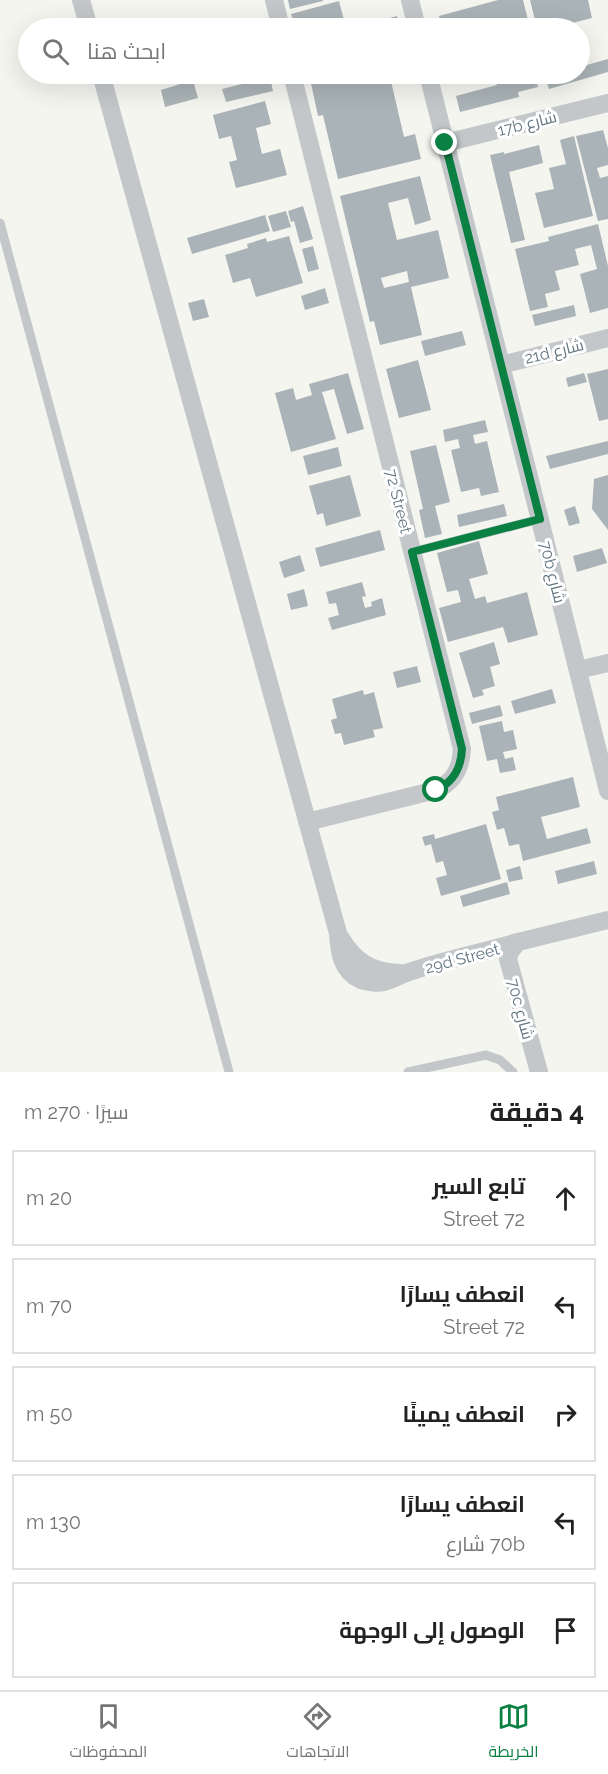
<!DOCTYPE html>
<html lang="ar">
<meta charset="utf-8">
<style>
:root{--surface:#fff;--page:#f2f2f2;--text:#222;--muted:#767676;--line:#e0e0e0;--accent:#0b8043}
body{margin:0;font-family:Raleway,Cairo,sans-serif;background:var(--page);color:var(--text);direction:rtl}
.stop{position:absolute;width:18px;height:18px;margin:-14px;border:4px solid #0b8043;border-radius:50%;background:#fff}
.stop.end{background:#0b8043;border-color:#fff;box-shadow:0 2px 6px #0008}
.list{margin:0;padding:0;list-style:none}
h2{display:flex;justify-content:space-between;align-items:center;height:78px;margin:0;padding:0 24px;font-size:26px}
h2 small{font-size:20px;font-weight:400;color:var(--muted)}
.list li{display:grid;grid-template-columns:39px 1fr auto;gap:18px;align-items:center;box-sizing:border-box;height:96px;margin:0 12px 12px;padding:0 12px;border:2px solid var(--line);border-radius:0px}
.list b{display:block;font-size:22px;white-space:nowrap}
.list p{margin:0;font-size:20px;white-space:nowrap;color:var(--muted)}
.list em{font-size:20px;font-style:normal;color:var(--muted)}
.icon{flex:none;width:33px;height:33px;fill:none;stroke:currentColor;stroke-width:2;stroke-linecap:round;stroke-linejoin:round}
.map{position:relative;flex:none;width:608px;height:1072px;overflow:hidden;direction:ltr}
.search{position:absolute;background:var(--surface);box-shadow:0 6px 24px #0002;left:18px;right:18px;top:18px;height:66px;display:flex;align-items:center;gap:15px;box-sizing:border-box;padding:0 21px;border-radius:33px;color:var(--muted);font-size:22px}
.sheet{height:618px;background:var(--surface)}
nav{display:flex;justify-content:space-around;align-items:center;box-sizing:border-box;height:84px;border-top:2px solid var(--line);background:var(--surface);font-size:16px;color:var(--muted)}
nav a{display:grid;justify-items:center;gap:3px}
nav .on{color:var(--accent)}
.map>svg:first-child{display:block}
</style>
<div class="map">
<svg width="608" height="1072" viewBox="0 0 608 1072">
<rect width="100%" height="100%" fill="#f5f5f0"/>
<path fill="#aab3b7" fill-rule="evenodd" d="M288,0H323V1L290,9Z
M498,0H523L530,28H488L485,18L442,28L439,16Z
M530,0H588L592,18L572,23L574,28H537Z
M339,1L346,28H295L291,14Z
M397,16L400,28H388L386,19Z
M608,59V72L549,89L544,74H580V67Z
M166,74H197L168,82Z
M309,74H402L390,77L404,137L415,134L421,159L338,179L323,115L318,116Z
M494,74H535L538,87L518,92L519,97L460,112L456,96L497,85Z
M270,77L273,91L226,102L222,89Z
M193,80L198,98L165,107L161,90Z
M265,101L271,124L256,128L262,154L280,149L287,175L236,188L229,162L237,160L231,136L219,139L213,115Z
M603,130L608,148V165L597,168L600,178L608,176V219L598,221L576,136Z
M574,136L593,216L544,228L535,193L554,189L549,168L566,164L560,140Z
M539,145L543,163L509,172L525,240L511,243L490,155L504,152V154Z
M420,176L431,220L415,225L408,198L388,203L397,240L438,230L449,278L411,287L422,335L380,345L374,321L370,322L340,196ZM407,271L409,282L384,288L381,278Z
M303,206L313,239L300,243L294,221L291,222L288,211Z
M286,211L291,227L273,232L268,216Z
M265,215L270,231L192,254L187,238Z
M598,224L608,266V308L590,313L580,274L597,269L591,245L575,249L579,265L555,271L560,290L545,294L548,307L530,311L515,249L549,241L548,237Z
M289,236L303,283L256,297L250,278L233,283L225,255L248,248L247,244L266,238L267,242Z
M313,246L319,269L308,272L302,249Z
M325,288L329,303L305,310L301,296Z
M204,299L209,317L193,321L188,303Z
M574,305L576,316L535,326L532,315Z
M462,331L466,345L425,356L421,341Z
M418,360L431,410L399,418L386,369Z
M608,369V419L599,421L587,374Z
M348,373L364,429L347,434L334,389L322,392L336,439L291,452L275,393L293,388L296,400L312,395L309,384Z
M584,373L587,382L568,387L566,378Z
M485,420L488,432L473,435L475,444L487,441L499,492L481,496L479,488L461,492L451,450L460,448L458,439L445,442L443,430Z
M608,441V454L550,469L546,456Z
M436,445L450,502L435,506L442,534L425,538L419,510L423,509L410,451Z
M338,447L342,466L308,475L303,456Z
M350,475L361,516L326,526L323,513L317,515L309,486Z
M608,475V530L592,509L594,479Z
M504,504L507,516L459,527L457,515Z
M575,506L580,523L569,526L564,510Z
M380,530L385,550L320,567L315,548Z
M479,541L488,574L469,579L475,599L485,596L487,603L527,592L538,635L508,643L503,627L448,642L439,608L461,602L458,590L447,592L437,553Z
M602,548L607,563L577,572L573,556Z
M300,555L305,571L284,578L279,562Z
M362,582L366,596L362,597L365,608L372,606L371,602L382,598L386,615L332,630L328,618L339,615L336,603L329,604L326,592Z
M304,589L308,606L291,610L287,594Z
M494,642L500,664L490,667L495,686L482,690L484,695L473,698L459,653Z
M417,666L421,682L397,688L393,672Z
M552,689L556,703L515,714L511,701Z
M363,690L364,695L374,692L383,728L373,730L375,737L344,745L341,733L335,734L331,720L337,718L332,699Z
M500,705L503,716L472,724L469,713Z
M502,721L504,732L513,730L517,749L503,752L505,759L513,757L516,770L500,773L497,759L487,761L479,726Z
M573,777L580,807L541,817L547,839L587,828L591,843L523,861L519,844L509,846L504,828L497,830L492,812L499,810L496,797Z
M486,824L501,879L441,896L436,878L447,875L443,861L436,863L431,844L425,846L422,837L434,834L435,839Z
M594,861L597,874L558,884L555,871Z
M520,866L523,879L509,882L506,870Z
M507,882L510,894L463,907L460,896Z"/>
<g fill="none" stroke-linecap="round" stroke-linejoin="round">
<path stroke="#c4c7ca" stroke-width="9" d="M0,223L229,1072
M412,552L540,519
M408,1072L486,1055L500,1060L513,1072"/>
<path stroke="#c4c7ca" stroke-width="18" d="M81,0L89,28
M274,0L281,28
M410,0L417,28
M101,74L338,933C339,952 341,971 361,980C368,982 377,984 384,982C392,980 398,976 406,973C442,960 481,953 518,942
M292,74L462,749C461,768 454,782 436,790L307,822
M428,74L608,791
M445,143L608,103
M501,365L608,338
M578,670L608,663
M340,937C355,962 371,972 400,973
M539,1072L508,959L510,952L518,942L608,920"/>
</g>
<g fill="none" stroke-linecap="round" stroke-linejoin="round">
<path stroke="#0b8043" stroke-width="8" d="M436,790C454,782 461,768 462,749L412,552L540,519L445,143"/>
</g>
<g text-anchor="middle" stroke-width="6" stroke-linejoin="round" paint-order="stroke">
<g font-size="16" fill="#627582" stroke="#fff">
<text transform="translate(527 123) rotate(-14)" y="6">17b شارع</text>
<text transform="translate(554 351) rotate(-14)" y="6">21d شارع</text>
<text transform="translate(399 501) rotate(76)" y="6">72 Street</text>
<text transform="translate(553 572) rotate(76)" y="6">70b شارع</text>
<text transform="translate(462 958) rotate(-15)" y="6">29d Street</text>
<text transform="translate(521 1009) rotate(75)" y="6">70c شارع</text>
</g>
</g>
</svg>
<div class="stop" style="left:436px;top:790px"></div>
<div class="stop end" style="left:445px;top:143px"></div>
<div class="search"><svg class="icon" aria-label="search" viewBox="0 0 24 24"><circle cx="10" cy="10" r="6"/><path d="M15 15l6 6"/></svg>ابحث هنا</div>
</div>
<section class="sheet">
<h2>4 دقيقة<small>سيرًا · 270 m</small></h2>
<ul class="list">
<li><svg class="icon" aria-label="ahead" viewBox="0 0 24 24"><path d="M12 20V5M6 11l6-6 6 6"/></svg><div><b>تابع السير</b><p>72 Street</p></div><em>20 m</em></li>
<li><svg class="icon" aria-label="left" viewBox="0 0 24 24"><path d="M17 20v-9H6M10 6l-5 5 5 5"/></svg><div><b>انعطف يسارًا</b><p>72 Street</p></div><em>70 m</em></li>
<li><svg class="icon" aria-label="right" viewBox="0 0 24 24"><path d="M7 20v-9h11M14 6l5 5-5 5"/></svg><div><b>انعطف يمينًا</b></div><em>50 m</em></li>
<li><svg class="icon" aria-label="left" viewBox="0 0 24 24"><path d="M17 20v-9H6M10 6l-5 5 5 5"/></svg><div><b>انعطف يسارًا</b><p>70b شارع</p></div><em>130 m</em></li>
<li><svg class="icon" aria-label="arrive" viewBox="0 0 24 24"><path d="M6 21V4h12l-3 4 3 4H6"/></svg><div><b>الوصول إلى الوجهة</b></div></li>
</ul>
</section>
<nav>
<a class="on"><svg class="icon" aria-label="map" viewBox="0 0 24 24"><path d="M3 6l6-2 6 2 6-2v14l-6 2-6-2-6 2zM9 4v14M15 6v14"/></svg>الخريطة</a>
<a><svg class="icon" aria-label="directions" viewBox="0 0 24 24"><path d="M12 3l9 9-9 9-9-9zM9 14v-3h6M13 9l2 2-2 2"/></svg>الاتجاهات</a>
<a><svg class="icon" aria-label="saved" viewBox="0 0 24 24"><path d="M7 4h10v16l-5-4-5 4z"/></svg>المحفوظات</a>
</nav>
